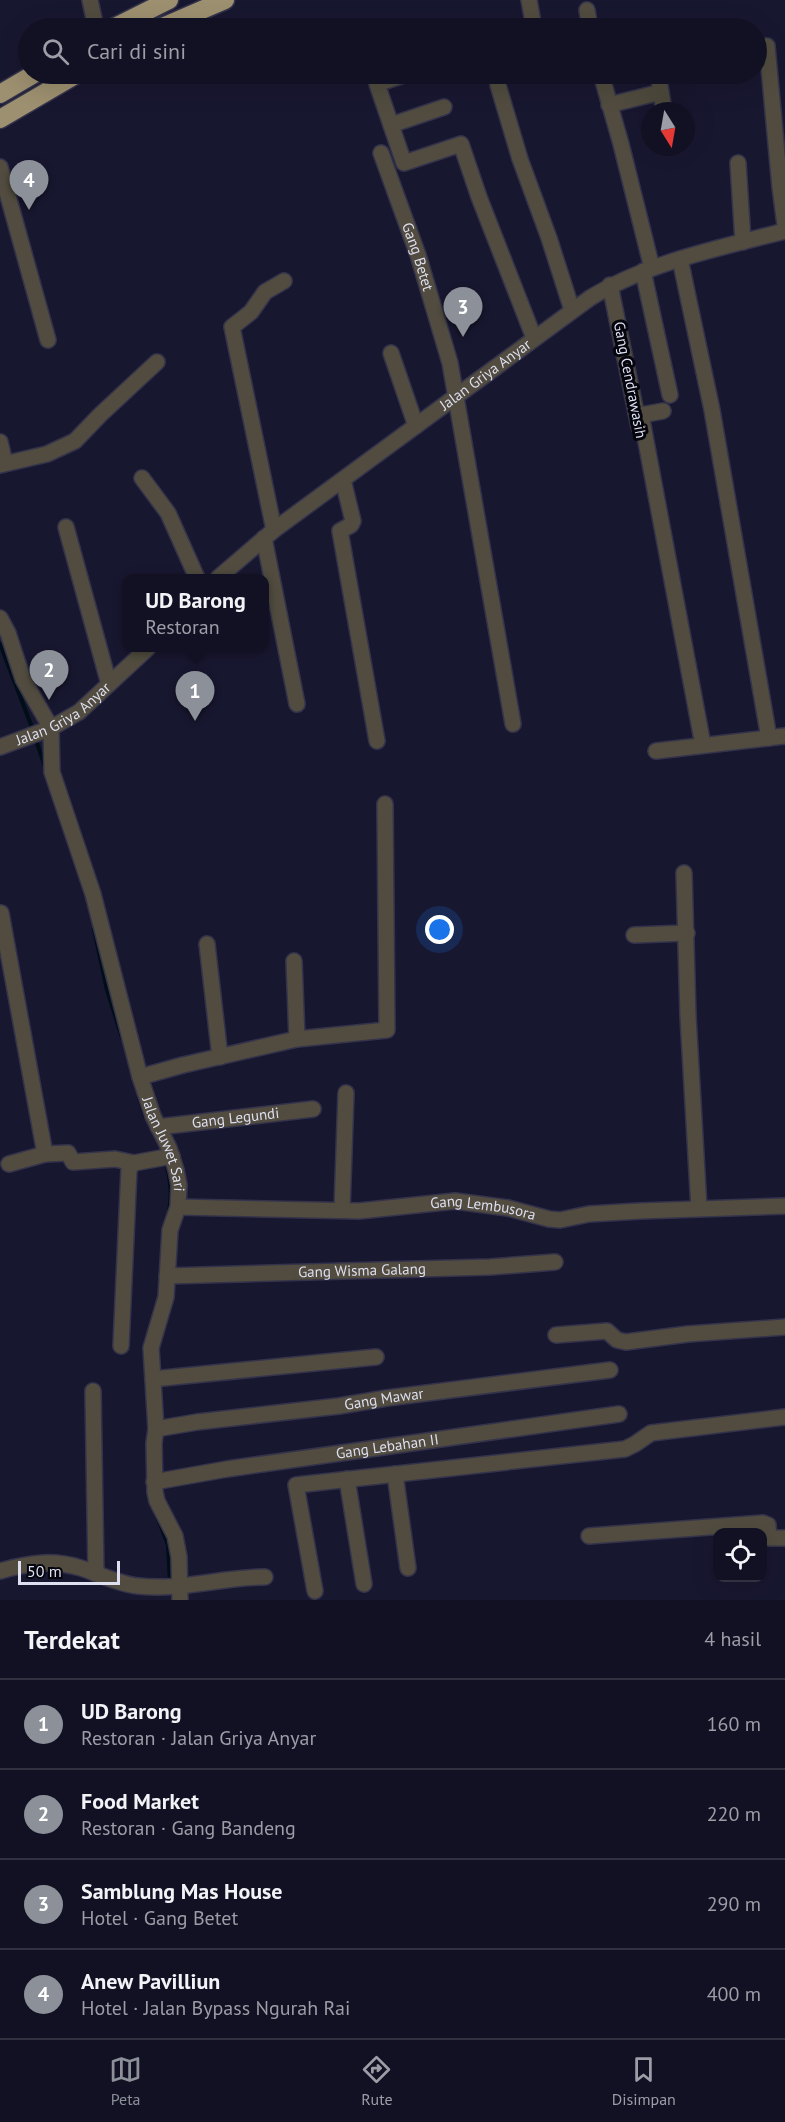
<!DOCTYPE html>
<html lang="id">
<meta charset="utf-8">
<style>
:root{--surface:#121124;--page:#1b1a2c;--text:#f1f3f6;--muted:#9c9da6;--line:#313141;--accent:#8c9099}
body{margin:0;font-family:"PT Sans",sans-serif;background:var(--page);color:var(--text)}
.controls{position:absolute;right:18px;bottom:18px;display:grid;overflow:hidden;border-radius:12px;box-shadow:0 6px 24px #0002}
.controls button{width:54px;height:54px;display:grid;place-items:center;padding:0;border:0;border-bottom:2px solid var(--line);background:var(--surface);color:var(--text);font:30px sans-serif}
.compass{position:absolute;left:641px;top:102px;width:54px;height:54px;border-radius:50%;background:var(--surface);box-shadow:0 6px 24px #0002;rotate:169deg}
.scale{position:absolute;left:18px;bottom:15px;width:102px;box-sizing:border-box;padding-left:6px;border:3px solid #dedff1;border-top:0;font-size:16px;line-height:21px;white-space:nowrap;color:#dedff1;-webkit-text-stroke:4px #05050e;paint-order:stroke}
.you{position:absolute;left:440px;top:930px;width:21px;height:21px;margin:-15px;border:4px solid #fff;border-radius:50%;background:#1a73e8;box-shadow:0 0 0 9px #1a73e833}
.badge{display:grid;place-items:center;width:39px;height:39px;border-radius:50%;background:var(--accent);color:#fff;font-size:20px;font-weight:700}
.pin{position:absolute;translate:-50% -50px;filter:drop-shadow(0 2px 3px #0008)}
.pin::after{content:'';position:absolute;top:32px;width:21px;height:18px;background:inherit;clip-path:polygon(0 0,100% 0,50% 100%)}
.popup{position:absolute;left:122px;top:574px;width:147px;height:78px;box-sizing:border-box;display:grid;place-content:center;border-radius:12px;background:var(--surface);filter:drop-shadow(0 2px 4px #0005);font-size:20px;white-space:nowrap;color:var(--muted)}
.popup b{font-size:22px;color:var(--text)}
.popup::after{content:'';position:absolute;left:50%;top:100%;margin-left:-12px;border:12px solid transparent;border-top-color:var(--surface)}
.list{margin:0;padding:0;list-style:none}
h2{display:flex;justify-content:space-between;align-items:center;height:78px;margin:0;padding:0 24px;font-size:26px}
h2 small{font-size:20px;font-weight:400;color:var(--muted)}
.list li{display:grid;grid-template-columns:39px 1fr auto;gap:18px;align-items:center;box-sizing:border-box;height:90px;padding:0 24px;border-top:2px solid var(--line)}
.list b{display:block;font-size:22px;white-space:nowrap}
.list p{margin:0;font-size:20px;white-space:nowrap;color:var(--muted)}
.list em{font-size:20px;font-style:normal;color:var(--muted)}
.icon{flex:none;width:33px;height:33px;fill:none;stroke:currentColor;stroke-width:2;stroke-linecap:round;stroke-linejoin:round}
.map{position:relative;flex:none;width:785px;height:1600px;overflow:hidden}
.search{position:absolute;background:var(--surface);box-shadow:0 6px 24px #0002;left:18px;right:18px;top:18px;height:66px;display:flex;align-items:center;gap:15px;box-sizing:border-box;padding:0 21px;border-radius:33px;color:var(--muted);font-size:22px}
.sheet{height:438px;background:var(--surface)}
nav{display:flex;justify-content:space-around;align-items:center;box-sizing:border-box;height:84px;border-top:2px solid var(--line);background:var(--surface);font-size:16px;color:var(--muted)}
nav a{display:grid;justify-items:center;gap:3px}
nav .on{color:var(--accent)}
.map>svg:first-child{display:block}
</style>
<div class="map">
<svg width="785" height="1600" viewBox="0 0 785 1600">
<rect width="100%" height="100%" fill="#181730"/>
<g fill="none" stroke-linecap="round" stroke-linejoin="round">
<path stroke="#000e17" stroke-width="4" d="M0,644L33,730
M35,737L46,770
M94,929L107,990L122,1038
M139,1097L145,1116
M165,1161C171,1178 172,1194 169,1212
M157,1516L168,1545L170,1584"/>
<g stroke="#34334b" stroke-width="18">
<g id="minor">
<path d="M90,0L96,28"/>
<path d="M529,0L534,28"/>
<path d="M587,10L590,28"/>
<path d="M767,46L780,187L785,225"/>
<path d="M407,74L377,84L404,163L461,144L479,197L534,338"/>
<path d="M601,74L621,144L652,268"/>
<path d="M498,85L520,159L549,238L572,310"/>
<path d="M661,92L664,111"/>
<path d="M609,105L661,92L658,74"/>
<path d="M391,125L444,107"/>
<path id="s1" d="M381,153L418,255L450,363L513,724"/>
<path d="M738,163L743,242"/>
<path d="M0,167L48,340"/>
<path d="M680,259L712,410L769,738"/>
<path d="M643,271L670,395"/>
<path d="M610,285L639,427"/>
<path d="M391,353L416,426"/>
<path d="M663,411L641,415L703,745"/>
<path d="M0,442L5,463"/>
<path d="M0,465L47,454L75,441L100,415L157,362"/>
<path d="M142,478L168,513L197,578"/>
<path d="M343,480L353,521L351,525L340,531L377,741"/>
<path d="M66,527L109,684"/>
<path d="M274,530L232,327L251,312L265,292L284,281"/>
<path d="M264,538L297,704"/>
<path id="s2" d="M218,578L274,530L590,298C649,262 719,248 785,231"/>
<path id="s3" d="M0,618L8,633L23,679L51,728L52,772L93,894L140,1077L153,1116L169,1148L176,1170L179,1185L178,1207L170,1230L166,1297L151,1348L156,1429L154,1443L155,1492L157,1501L175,1536L179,1557L180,1600"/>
<path id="s4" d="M0,747L51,728L79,712L148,648"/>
<path d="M656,751L785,736"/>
<path d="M684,873L688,1016L699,1208"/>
<path d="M1,913L45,1154"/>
<path d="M634,935L687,933"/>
<path d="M207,944L220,1057"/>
<path d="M294,961L297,1039"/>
<path d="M140,1077L183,1065L297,1039L387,1030L385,804"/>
<path id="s5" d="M158,1127L313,1109"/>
<path d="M9,1164L45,1154L68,1153L73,1162L115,1159L134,1163"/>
<path id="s6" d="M178,1207L359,1211L455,1201L508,1208L549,1219L560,1220L589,1214L640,1211L785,1206"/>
<path d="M342,1210L346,1093"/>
<path id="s7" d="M167,1276L490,1267L555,1262"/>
<path d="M556,1335L607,1331L617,1340L626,1342L688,1334L785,1327"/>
<path d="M121,1346L129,1169L134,1163L172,1156"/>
<path d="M153,1379L376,1357"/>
<path d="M93,1391L96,1574"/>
<path id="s8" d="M156,1429L197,1422L339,1406L387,1398L610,1370"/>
<path d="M395,1474L408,1568"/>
<path d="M347,1479L364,1584"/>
<path id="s9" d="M154,1482L227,1469L619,1414"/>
<path d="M589,1536L763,1523L768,1525L769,1538H785"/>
<path d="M0,1571C28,1563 52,1559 81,1568C99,1574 118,1584 138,1586C181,1591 222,1577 265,1577"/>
<path d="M315,1591L296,1485L625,1449L635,1444L651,1433L785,1417"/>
</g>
</g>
<g stroke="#34334b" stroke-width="21">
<path id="highway" d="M113,28L169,0
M160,28L225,0
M0,94L34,74
M0,119L77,74"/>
</g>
<use href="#minor" stroke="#514c3f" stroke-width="15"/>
<use href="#highway" stroke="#9d9070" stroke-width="18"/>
</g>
<g text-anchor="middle" stroke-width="6" stroke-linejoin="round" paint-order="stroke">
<g font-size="15" fill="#dedff1" stroke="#05050e">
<text dy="5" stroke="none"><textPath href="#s1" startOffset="110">Gang Betet</textPath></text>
<text dy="5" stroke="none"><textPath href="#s2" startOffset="336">Jalan Griya Anyar</textPath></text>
<text transform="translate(630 380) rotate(79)" y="5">Gang Cendrawasih</text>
<text dy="5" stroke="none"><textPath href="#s4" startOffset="72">Jalan Griya Anyar</textPath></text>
<text dy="5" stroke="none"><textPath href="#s5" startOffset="78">Gang Legundi</textPath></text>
<text dy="5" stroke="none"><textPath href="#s3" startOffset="555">Jalan Juwet Sari</textPath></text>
<text dy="5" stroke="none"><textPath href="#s6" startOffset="306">Gang Lembusora</textPath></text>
<text dy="5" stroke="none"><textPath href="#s7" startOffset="195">Gang Wisma Galang</textPath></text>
<text dy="5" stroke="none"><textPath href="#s8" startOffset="230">Gang Mawar</textPath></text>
<text dy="5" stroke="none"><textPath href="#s9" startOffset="236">Gang Lebahan II</textPath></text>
</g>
</g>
</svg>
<div class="controls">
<button><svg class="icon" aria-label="locate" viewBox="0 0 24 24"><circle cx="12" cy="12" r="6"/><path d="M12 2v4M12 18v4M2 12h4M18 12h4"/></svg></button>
</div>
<svg class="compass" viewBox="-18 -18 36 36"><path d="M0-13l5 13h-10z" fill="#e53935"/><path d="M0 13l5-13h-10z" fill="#9c9da6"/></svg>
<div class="scale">50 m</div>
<div class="you"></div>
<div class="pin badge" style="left:195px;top:721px">1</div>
<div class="popup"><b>UD Barong</b>Restoran</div>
<div class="pin badge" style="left:49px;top:700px">2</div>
<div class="pin badge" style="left:463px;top:337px">3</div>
<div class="pin badge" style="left:29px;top:210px">4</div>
<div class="search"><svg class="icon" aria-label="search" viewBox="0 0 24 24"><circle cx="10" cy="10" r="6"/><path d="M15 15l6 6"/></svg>Cari di sini</div>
</div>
<section class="sheet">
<h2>Terdekat<small>4 hasil</small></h2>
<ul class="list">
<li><span class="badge">1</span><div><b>UD Barong</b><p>Restoran · Jalan Griya Anyar</p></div><em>160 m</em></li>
<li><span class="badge">2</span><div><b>Food Market</b><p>Restoran · Gang Bandeng</p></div><em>220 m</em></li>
<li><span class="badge">3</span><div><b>Samblung Mas House</b><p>Hotel · Gang Betet</p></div><em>290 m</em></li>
<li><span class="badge">4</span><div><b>Anew Pavilliun</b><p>Hotel · Jalan Bypass Ngurah Rai</p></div><em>400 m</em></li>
</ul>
</section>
<nav>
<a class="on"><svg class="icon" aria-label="map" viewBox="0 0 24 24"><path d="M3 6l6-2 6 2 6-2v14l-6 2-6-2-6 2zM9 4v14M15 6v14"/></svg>Peta</a>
<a><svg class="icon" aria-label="directions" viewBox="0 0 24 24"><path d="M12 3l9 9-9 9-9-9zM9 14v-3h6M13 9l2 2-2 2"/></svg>Rute</a>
<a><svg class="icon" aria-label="saved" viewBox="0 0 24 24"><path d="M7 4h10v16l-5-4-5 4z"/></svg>Disimpan</a>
</nav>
